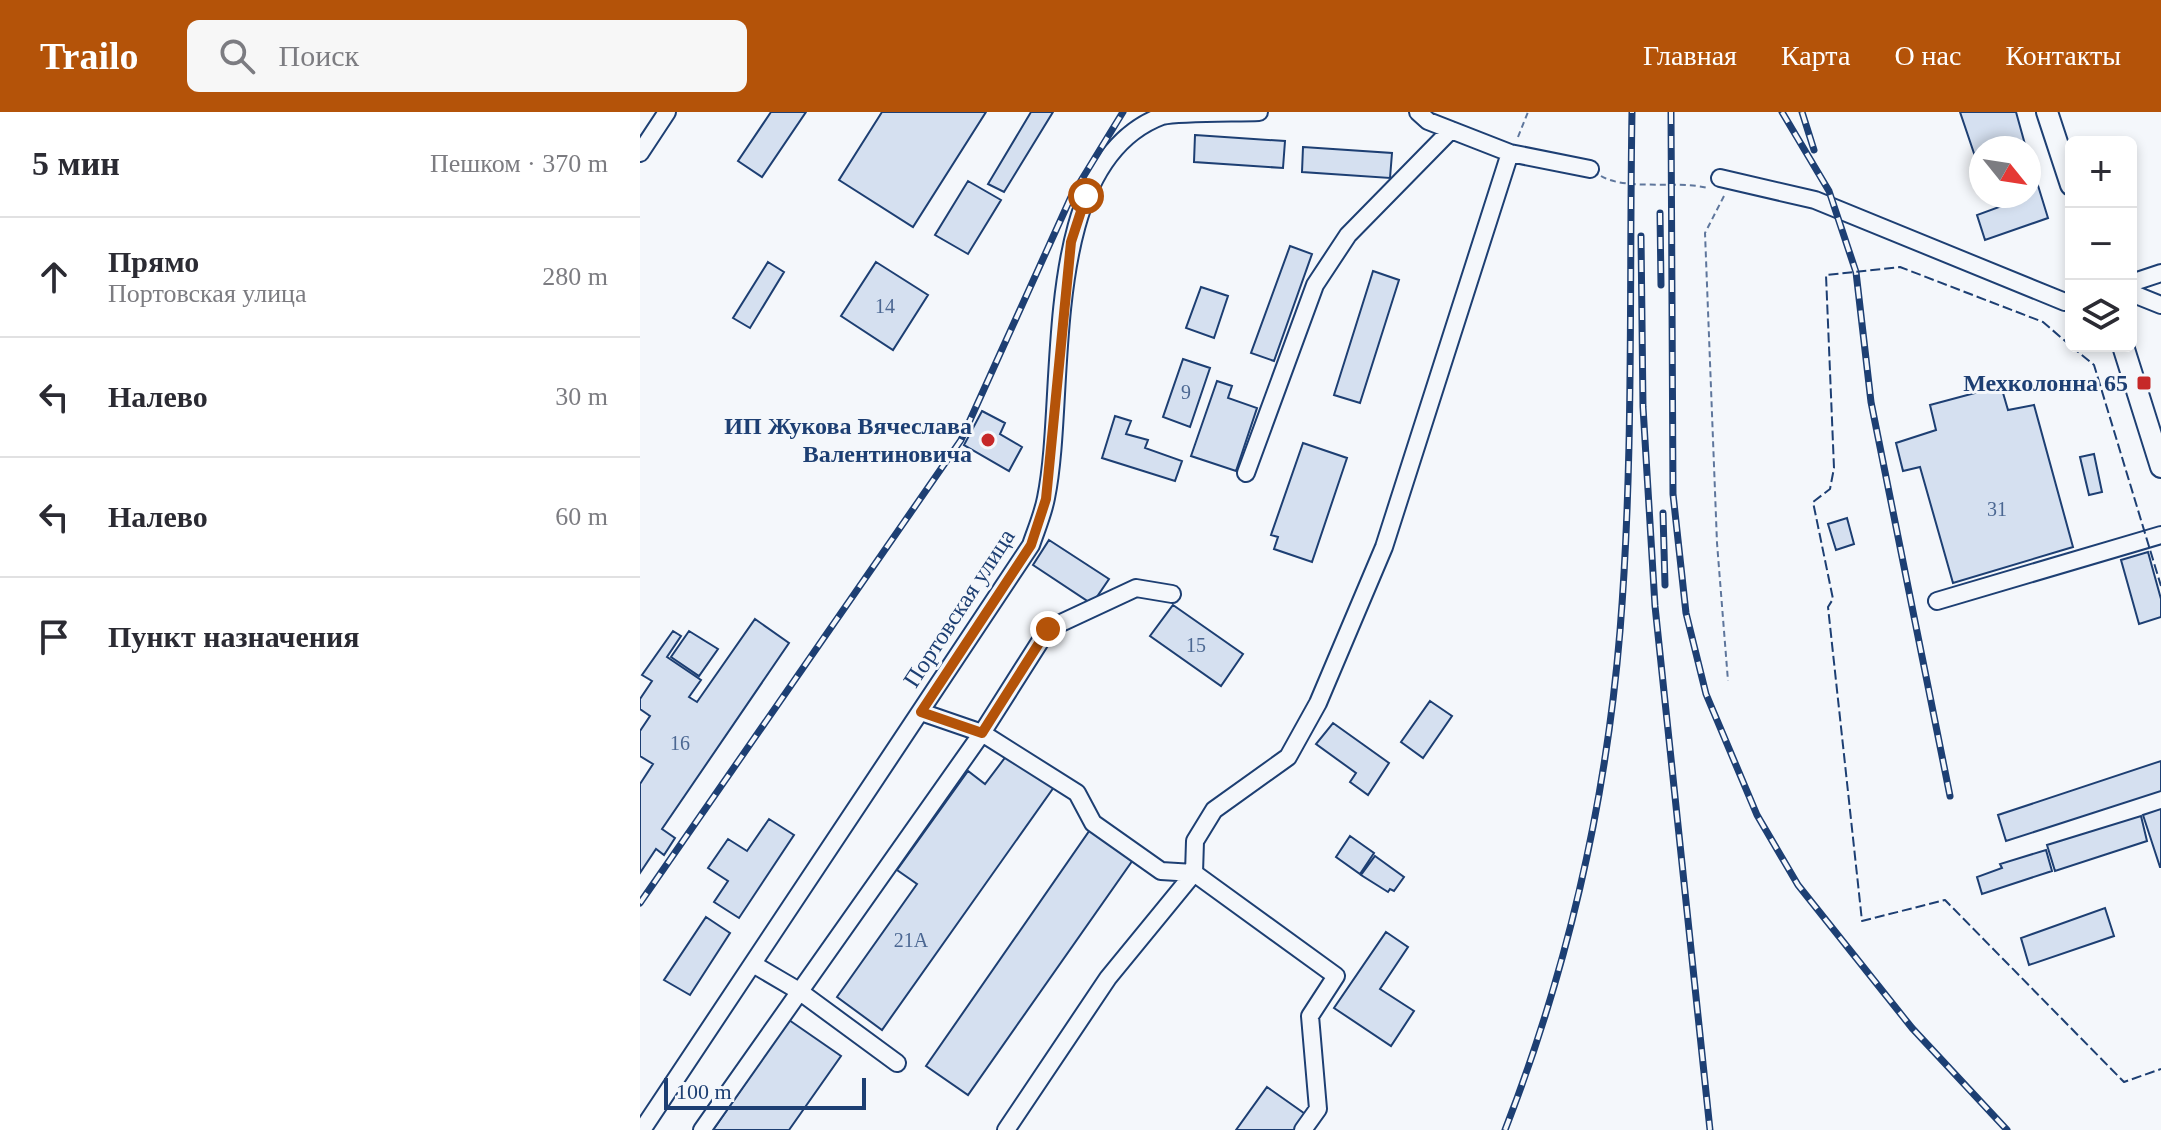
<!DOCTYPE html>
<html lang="ru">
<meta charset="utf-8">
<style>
:root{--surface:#fff;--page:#f7f7f7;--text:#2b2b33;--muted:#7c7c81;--line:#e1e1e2;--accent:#b45309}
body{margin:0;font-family:"Times New Roman",serif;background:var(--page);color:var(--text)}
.controls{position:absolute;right:24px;top:24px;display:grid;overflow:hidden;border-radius:12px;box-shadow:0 4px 12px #0003}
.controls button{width:72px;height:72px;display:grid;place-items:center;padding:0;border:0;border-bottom:2px solid var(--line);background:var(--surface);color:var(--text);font:40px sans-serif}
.compass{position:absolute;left:1329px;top:24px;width:72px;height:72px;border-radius:50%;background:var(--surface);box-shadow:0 4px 12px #0003;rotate:120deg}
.scale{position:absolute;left:24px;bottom:20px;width:202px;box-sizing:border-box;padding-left:8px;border:4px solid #1d3f73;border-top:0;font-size:22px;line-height:28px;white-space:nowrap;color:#1d3f73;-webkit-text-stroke:6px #f4f7fb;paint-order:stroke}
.stop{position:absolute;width:24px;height:24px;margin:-18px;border:6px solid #b45309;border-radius:50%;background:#fff}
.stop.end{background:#b45309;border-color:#fff;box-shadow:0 2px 8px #0008}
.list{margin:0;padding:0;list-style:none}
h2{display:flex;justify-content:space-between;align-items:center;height:104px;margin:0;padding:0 32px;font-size:34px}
h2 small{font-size:26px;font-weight:400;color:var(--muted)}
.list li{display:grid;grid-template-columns:52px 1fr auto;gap:24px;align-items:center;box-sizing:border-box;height:120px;padding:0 32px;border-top:2px solid var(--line)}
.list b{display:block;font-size:30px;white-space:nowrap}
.list p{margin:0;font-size:26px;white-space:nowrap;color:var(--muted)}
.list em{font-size:26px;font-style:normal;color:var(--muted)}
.icon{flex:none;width:44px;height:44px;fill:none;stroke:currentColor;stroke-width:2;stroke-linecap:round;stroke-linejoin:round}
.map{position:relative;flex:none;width:1521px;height:1018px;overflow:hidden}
header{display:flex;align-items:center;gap:48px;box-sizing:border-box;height:112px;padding:0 40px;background:var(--accent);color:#fff}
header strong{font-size:38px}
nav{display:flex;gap:44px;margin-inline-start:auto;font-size:28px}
.search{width:560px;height:72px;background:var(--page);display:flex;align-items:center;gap:20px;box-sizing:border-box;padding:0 28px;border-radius:12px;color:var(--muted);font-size:30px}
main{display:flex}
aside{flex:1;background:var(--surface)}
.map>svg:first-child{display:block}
</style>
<header>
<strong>Trailo</strong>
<div class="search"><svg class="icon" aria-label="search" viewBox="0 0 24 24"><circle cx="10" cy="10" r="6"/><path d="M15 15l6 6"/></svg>Поиск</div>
<nav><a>Главная</a><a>Карта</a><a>О нас</a><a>Контакты</a></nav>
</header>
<main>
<aside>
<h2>5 мин<small>Пешком · 370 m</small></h2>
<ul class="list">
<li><svg class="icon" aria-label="ahead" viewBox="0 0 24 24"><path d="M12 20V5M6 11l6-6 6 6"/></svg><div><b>Прямо</b><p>Портовская улица</p></div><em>280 m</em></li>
<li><svg class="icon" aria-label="left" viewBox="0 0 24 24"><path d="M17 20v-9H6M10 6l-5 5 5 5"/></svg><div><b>Налево</b></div><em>30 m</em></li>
<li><svg class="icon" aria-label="left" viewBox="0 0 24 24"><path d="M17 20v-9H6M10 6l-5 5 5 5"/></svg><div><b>Налево</b></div><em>60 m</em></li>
<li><svg class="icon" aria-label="arrive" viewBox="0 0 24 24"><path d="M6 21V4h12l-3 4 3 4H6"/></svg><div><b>Пункт назначения</b></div></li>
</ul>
</aside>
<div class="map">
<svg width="1521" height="1018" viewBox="0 0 1521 1018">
<rect width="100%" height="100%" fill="#f4f7fb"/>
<path fill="#d5e0f0" stroke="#1d3f73" stroke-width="2" d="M131,0H166L122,65L98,49Z
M242,0H346L273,115L199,68Z
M391,0H413L364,80L348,72Z
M1320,0H1376L1386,36H1341V62Z
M555,23L645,29L643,56L554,50Z
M663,35L752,41L750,66L662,60Z
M1396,67L1408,106L1345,128L1337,103L1389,84V69Z
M328,69L361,88L328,142L295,123Z
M650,134L672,142L634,249L611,241Z
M128,150L144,160L110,216L93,206Z
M236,150L288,183L253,238L201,204Z
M733,159L759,168L720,291L694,283Z
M561,175L588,184L574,226L546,216Z
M543,247L570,256L550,315L523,305Z
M577,269L592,274L588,286L617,296L596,359L551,344Z
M1361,274L1368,298L1394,293L1433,435L1313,471L1280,355L1263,359L1256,331L1296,318L1290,293Z
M342,299L365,311L360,322L382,335L369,359L324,333Z
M475,304L491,309L486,322L508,328L505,336L542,349L535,369L462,346Z
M663,331L707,346L672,450L634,437L638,425L631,423Z
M1454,342L1462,380L1449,383L1440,345Z
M1207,406L1214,432L1196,438L1188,412Z
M409,428L469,467L452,492L393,453Z
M1508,440L1521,487V505L1499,512L1481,448Z
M533,493L603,542L581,574L510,524Z
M115,507L149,531L22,717L35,726L24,743L16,737L0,761V672L13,652L0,644V619L10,604L0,597V587L12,569L2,563L33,519L41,524L27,545L61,568L49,585L57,590Z
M49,519L78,537L59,564L31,545Z
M790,589L812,604L783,646L761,630Z
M693,611L749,651L728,683L710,670L716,661L676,632Z
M367,643L414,675L242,918L197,885L277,772L257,758L328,659L345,672Z
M1521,649V679L1366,729L1358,703Z
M1521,697V755H1520L1503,703Z
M1501,704L1507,729L1415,759L1407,733Z
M129,707L154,723L99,806L74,790L88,769L68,756L88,727L107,739Z
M452,715L495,745L328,983L286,954Z
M710,724L734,741L720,762L696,745Z
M1406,738L1412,759L1342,782L1337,765L1362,756L1360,752Z
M735,744L764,765L754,779L750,777L748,780L721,763Z
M1465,796L1474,824L1389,853L1381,826Z
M66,805L90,821L50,883L24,868Z
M746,820L768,835L740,877L774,899L751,934L694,896Z
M149,908L201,944L149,1018H73Z
M627,975L668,1004L658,1018H596Z"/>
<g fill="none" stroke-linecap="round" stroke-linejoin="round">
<g stroke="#1d3f73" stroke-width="20">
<path id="minor" d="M778,0L788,9L870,41L950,57
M0,41L27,0
M1080,66L1175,88L1425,190L1431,189
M1491,171L1521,161
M1491,181L1521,193
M606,361L675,173L708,123L811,18
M1297,489L1521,423
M281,600L342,621L437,681L453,711L521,759L554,761L696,864L670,904L678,997L663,1018
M113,852L159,879L257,951
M2,1018L391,433C396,418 403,402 406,386C428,279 396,51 522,4C540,0 597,1 619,0
M62,1018L342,621L408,517L496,476L532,482
M366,1018L468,866L554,761L555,729L574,698L648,645L678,591L744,435L870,41"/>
</g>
<g stroke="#1d3f73" stroke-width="24">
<path id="major" d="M1407,0L1431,73
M1483,234L1521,355"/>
</g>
<path stroke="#5e769c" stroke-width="2" stroke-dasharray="6 4" stroke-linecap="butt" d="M878,25L888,0
M961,64C986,79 1036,68 1068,76
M1084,84L1065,121L1077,431L1088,569"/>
<use href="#minor" stroke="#f4f7fb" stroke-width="16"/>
<use href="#major" stroke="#f4f7fb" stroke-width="20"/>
<g stroke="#1d3f73" stroke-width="7">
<path id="rail" d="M1031,0L1033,382L1046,501L1066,582L1117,703L1158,773L1272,916L1367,1018
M1142,0L1189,79L1216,160L1231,290L1310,684
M1162,0L1174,38
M1020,101L1021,173
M1001,124L1003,295L1015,494L1070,1018
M1023,401L1025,473
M0,791L321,328L431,85L483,0
M865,1018C927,859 966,689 980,519C994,347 989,172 992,0"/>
</g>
<use href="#rail" stroke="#f4f7fb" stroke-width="4" stroke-dasharray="12" stroke-linecap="butt"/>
<path stroke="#1d3f73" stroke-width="2" stroke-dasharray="10 4" stroke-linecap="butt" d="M1431,234L1403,210L1260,155L1186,163L1194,356L1190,377L1173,390L1193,487L1188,495L1222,809L1305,788L1484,970L1521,957
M1431,234L1454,253L1521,474"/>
</g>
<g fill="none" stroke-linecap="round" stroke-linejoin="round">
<path stroke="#b45309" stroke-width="10" d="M408,517L342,621L281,600L391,433L406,387L431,130L446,84"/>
</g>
<g fill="#c62828" stroke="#f4f7fb" stroke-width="3">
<rect x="1496" y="263" width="16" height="16" rx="4"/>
<circle cx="348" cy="328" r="8"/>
</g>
<g text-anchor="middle" stroke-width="6" stroke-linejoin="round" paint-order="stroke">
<g font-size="20" fill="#4b6792">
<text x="245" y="201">14</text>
<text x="546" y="287">9</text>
<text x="1357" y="404">31</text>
<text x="556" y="540">15</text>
<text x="40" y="638">16</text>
<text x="271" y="835">21А</text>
</g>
<g font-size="24" font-weight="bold" fill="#1d3f73" stroke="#f4f7fb" text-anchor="end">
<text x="1488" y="279">Мехколонна 65</text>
<text x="332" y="322">ИП Жукова Вячеслава<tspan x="332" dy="28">Валентиновича</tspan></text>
</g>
<g font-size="24" fill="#1d3f73" stroke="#f4f7fb">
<text transform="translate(319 496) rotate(-57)" y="8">Портовская улица</text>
</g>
</g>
</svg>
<div class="controls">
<button>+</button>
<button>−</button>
<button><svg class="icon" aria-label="layers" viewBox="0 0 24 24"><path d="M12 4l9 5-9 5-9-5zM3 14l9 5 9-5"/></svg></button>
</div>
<svg class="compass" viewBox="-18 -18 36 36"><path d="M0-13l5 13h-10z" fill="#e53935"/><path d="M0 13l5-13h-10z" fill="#7c7c81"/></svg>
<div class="scale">100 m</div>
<div class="stop" style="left:446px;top:84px"></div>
<div class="stop end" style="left:408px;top:517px"></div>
</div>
</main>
